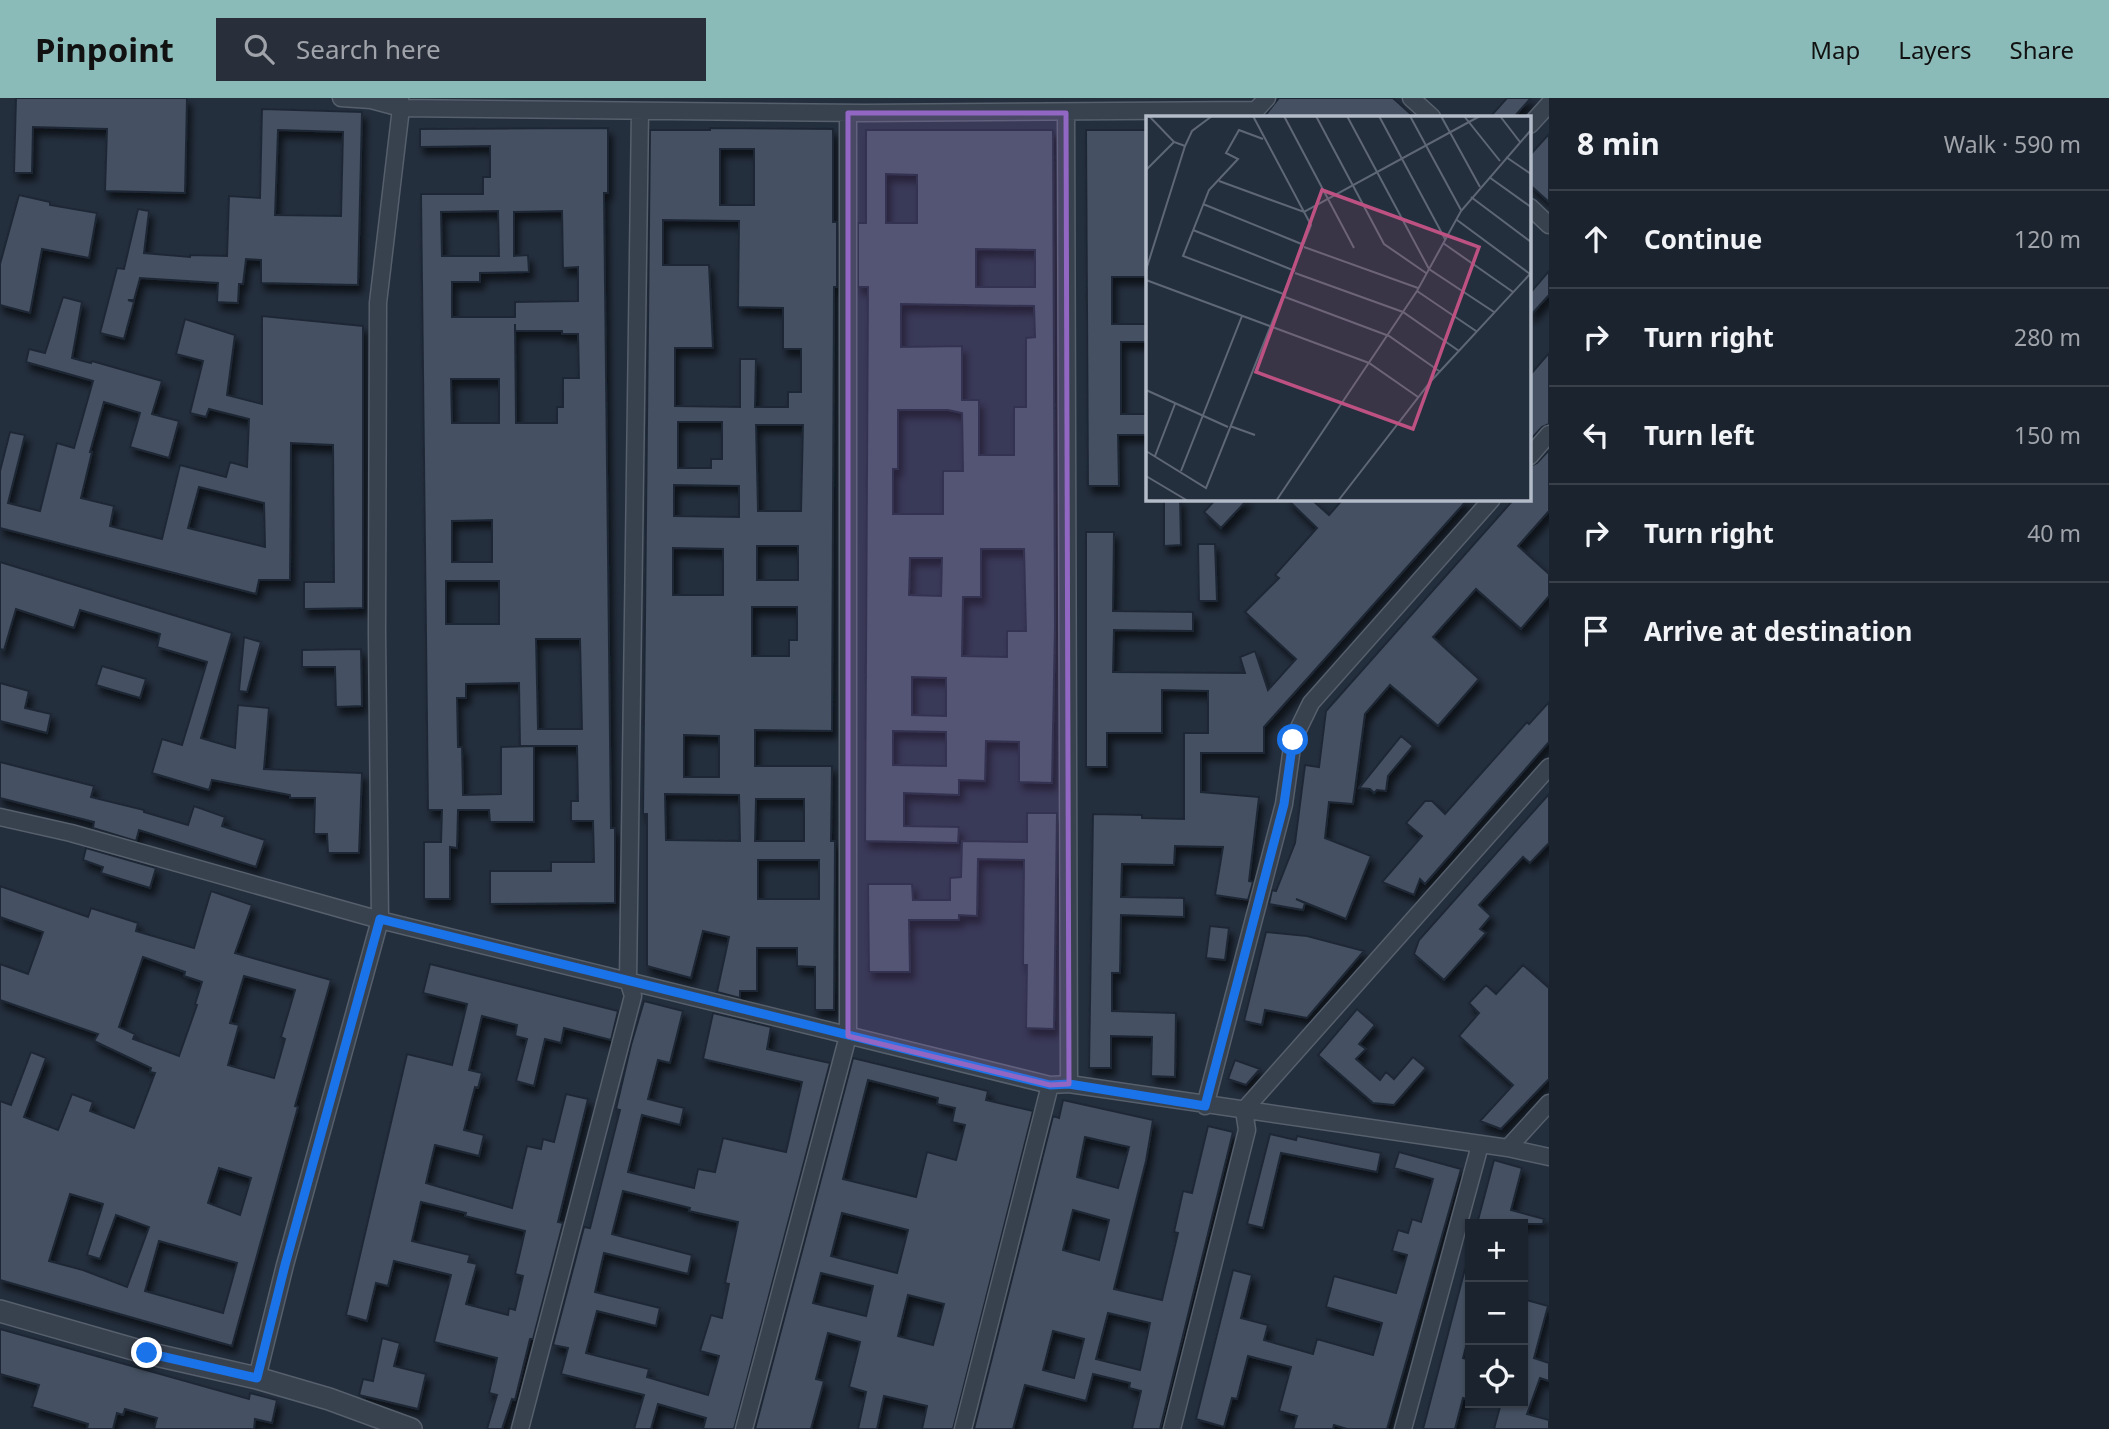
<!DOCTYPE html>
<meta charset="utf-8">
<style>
:root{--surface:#1b232e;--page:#282f3a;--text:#f1f3f6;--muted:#a0a4aa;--line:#39404a;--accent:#8bbbb9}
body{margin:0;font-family:"Noto Sans",sans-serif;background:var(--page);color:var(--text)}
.controls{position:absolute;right:21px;bottom:21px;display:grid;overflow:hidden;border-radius:0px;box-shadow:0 2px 5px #0004}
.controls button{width:63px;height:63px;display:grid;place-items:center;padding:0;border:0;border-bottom:2px solid var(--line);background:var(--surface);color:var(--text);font:35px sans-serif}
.stop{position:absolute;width:21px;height:21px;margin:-16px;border:5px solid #1a73e8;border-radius:50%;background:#fff}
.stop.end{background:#1a73e8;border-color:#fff;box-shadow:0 2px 7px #0008}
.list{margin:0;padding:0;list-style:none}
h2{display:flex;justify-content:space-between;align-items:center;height:91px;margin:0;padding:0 28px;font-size:30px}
h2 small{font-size:23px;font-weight:400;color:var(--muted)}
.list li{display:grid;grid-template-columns:46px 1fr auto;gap:21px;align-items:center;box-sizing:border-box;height:98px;padding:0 28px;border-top:2px solid var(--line)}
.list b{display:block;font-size:26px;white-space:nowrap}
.list em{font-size:23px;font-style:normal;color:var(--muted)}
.icon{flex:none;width:38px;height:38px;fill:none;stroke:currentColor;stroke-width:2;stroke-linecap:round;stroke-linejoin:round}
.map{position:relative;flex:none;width:1549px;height:1331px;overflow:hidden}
header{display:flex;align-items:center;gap:42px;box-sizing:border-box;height:98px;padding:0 35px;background:var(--accent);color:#111}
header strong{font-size:33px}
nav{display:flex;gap:38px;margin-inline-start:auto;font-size:24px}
.search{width:490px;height:63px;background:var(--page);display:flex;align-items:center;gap:18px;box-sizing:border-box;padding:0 24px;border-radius:0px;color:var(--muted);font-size:26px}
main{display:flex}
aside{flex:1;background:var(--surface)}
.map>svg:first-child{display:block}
</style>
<header>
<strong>Pinpoint</strong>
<div class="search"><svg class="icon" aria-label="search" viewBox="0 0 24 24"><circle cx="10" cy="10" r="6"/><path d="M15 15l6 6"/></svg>Search here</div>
<nav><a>Map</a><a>Layers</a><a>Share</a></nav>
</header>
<main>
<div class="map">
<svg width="1549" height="1331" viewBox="0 0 1549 1331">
<defs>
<filter id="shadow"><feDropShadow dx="4" dy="7" stdDeviation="3.5" flood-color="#0009"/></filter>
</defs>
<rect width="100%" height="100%" fill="#242f3e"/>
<path fill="#455162" stroke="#1f2835" stroke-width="2" fill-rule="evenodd" filter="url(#shadow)" d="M16,0H187L185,95L105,93L107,31L33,29L32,75H14Z
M1279,0H1393L1414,19H1264Z
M1507,0H1531L1514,19H1490Z
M262,11L362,14L358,187L261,185V162L246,161L243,186H239L238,205L217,204L218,185L140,180L134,202H128L134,204L124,241L100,235L117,170L124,171L138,111L149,113L144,155L190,159V157L227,158L229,98L260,100ZM278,32L343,34L341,118L275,117Z
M608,30V95H604L611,730H615V805L490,806V773H551V764H594L593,723H571V703H578L577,648H520L519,585L466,586V600H457L458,649H462L463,697L501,696V649L534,648V724H490L489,712H458L457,750L450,749V801H424V744H441L442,712H428L421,96H483V79H490V48L420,49V31ZM498,113L499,158H442L441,114ZM562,113L563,170L578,169V203L515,204V219H452V184H480V175L529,174L528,157L514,158V114ZM515,226V233H562V236H578L579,280H563V309H557V325H516ZM451,281H499V325H452ZM492,422V464H452V423ZM446,483H499V526H446ZM536,541H580L582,631H538Z
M710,30L833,31V124H837V189H834L832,633L755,632V668H832L831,743H835L834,912H815V869L797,868V850H757V893H740V900L717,894L729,839L703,833L691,880L647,868V716H643L650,32H710ZM720,51H754V107H720ZM663,122L739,123L738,209L783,210V251H801V294H788V309H755L756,261H740V309L675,308V250H713L709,167H663ZM678,324H722V361H711V370H678ZM756,327H803L801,413H758ZM674,387L739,388V419L674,418ZM757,448H798V482H757ZM673,450L723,451V497H673ZM752,509H797V542H789V558H752ZM684,637L719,638V679H684ZM665,696L739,697L740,743L666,742ZM756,701H804V743H755ZM758,762H819V801H758Z
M866,32H1053L1055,528L1052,685L1019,684V644L986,643L985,683L959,682V697L904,695V728L959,729L958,745L865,743L868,189H858V125H866ZM886,76L917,77V125H886ZM976,151L1035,152V189H976ZM901,206L1034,208L1035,239L1026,240V309H1014V357H979V302H962V248L901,249ZM898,312H948L962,315L963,373H943V416H893V371H898ZM981,451H1024L1026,533H1007V559L962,558L963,499H981ZM910,460H942L941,498L909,497ZM912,579L946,580V618L912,617ZM893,633L946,634V668L893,667Z
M1086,32H1148V179H1112V226H1148V244H1121V316H1148V337H1118L1119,388H1088Z
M1549,36V104L1530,87V57Z
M19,97L50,104V107L97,115L89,160L42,151L30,215L0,207V166Z
M1549,173V197L1530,218V195Z
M63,199L82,204L72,260L91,265L92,263L162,283L152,316L179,323L169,360L130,349L140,315L104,304L90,354H92L81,400L114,408L110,428L162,441L180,367L226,379L230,364L247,369L249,321L209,311L206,319L190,315L203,263L176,256L185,221L235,237L227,297L262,306V218L363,228V510L304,511V484H334L333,347L291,345L290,482H259L256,496L0,430V373L10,334L25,337L8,405L40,413L57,345L74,350L93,283L26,264L29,251L45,255ZM199,389L264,405L265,449L188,430Z
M1549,255V326L1542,329L1530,342V277Z
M1549,352V413L1518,448L1549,476V498L1521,531L1476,491L1433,539L1479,581L1438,628L1390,587L1365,616L1353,706L1329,704L1325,740L1371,758L1346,821L1296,801L1305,805L1303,812L1269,806L1272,792L1276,793L1295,745L1305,667L1319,669L1326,613L1514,401H1530V368L1537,365Z
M1164,401H1180L1181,447L1164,448Z
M1216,401H1248L1221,430L1204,414Z
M1287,401H1311L1329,417L1343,401H1468L1264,629V655H1201V694L1259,699L1249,783L1253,784L1248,802L1215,797L1223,749L1175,748L1174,767L1122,766L1121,799L1184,800V819L1121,817L1120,875H1112V913L1176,915L1175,979L1151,978L1152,939L1111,938V970H1089L1093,716L1142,717V720L1184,721V635H1208V593L1162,592V635H1107V669H1086V434H1114L1113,513L1193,514V533L1114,532L1113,574L1245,575L1240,559L1255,553L1268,592L1296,561L1245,514L1279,480L1275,477L1317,430Z
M1198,446H1215L1217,503H1199Z
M0,464L232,535L201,640L235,650L238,607L269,610L264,671L362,675L359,755H328L327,736H314L315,700H290V697L212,682L209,692L152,675L162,641L182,647L207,564L157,549L160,536L80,512L74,530L16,511L4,552L0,551Z
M244,539L261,544L247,594L239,593Z
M361,551L362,608L336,609L335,569H302V552Z
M102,568L146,581L140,600L96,587Z
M0,585L29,593L25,610L51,616L47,635L0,623Z
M1549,604V644L1425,786L1420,781L1414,797L1382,784L1422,738L1406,725L1425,703H1432L1445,716L1527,624L1529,626Z
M1401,638L1413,648L1388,678L1386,693L1377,692L1374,695L1370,691L1359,690Z
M0,664L94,688L91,699L144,712V714L188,727L194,708L225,719L222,728L265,742L256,769L139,732L136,743L93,730L94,724L0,700Z
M1549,696V745L1530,765L1523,759L1479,807L1491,818L1480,831L1486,835L1444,882L1414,856L1419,842Z
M1027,715H1057L1054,931L1026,930L1027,867H1023L1024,762L978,761L977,818L959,817V822H909L910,874H869L868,786H912L913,802H950V780L961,779L962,743L1027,744Z
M86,750L156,770L150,790L101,775L103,769L83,762Z
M0,788L88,819L91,810L138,825L136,833L194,850L211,793L252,807L235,855L331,882L295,1008L298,1009L232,1248L0,1182V1003L11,1007L31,954L46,960L24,1019L58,1032L72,996L93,1004L90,1013L134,1030L155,975L150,974L151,970L94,943L98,936L0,902V866L28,876L43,834L0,819ZM143,859L185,874L184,878L202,884L195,906L197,907L179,958L133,941L135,936L119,929ZM244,878L295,892L281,939L285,941L274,980L228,967L239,927L230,925ZM219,1070L251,1080L240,1117L208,1105ZM70,1096L103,1106L87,1157L100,1161L116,1117L149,1129L127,1189L83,1172L49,1163ZM159,1143L237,1165L223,1215L145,1193Z
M1210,828L1229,830L1225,862L1206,860Z
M1266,834L1307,838L1364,853L1307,920L1265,912L1262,927L1244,923Z
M430,866L618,913L611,942L564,930L561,945L545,941L534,988L516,983L527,941L515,938L517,927L482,918L469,972L482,975L478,990L475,989L464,1032L484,1037L479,1058L435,1047L426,1085L512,1110L527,1048L541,1051L543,1041L554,1044L566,996L588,1001L558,1124L563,1125L533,1241H530L515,1302L512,1301L502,1331H487L497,1297L489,1295L497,1260L434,1244L451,1177L394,1163L388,1188L376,1185L367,1223L346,1217L407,956L452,967L467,906L423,895ZM421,1104L466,1115L465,1118L525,1133L515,1176L523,1178L515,1212L509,1210L508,1217L466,1206L477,1166L468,1164L470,1157L412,1143Z
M1523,867L1549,890V981L1501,1031L1480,1023L1513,987L1459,938L1479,915L1469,905L1486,887L1496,896Z
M644,903L683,913L670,965L658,962L648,1001L684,1010L680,1027L642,1017L628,1074L694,1090L698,1071L715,1074L723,1040L786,1054L802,984L703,961L713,915L771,929L767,951L830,965L734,1331H703L706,1320L658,1306L651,1331H634L644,1297L561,1276L568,1250L553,1247L584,1129L590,1130L620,1012L616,1011L631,947ZM623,1093L690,1110L689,1113L738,1124L725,1185L729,1186L722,1220L711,1217L700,1253L719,1258L708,1297L647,1279L649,1271L586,1255L597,1213L656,1228L660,1210L595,1194L604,1155L688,1176L692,1157L612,1136Z
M1357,911L1375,927L1359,946L1366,951L1356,961L1380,982L1386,974L1394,981L1413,959L1426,970L1394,1007L1373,1005L1318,957Z
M853,960L988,993L986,1002L1033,1013L953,1331H922L927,1308L884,1298L877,1331H858L866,1294L849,1289L860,1244L828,1235L816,1281L824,1283L811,1331H755ZM868,982L938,1000L937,1006L955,1010L952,1024L965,1027L956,1062L927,1054L916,1099L843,1081ZM842,1115L908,1132L897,1175L831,1158ZM821,1175L873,1188L866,1218L813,1205ZM908,1197L944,1206L933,1247L898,1238Z
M1235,962L1260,971L1246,987L1228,981Z
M1063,1002L1153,1022L1146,1063L1114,1191L1162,1202L1178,1135L1174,1134L1183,1093L1192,1095L1208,1028L1233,1034L1160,1331H1132L1141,1293L1129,1290L1130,1285L1093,1276L1086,1303L1025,1287L1013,1331H974L1053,1018L1059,1020ZM1085,1039L1129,1049L1118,1090L1077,1079ZM1073,1112L1109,1122L1099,1162L1063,1152ZM1108,1215L1150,1225L1140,1272L1096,1261ZM1053,1233L1084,1241L1074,1280L1043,1272Z
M1270,1036L1296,1042L1297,1038L1381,1055L1377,1074L1281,1055L1263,1130L1247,1126Z
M1399,1054L1461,1071L1387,1331H1347L1334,1327L1333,1331H1293L1297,1318L1279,1313L1291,1269L1248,1258L1237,1301L1232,1300L1224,1329L1196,1321L1233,1172L1252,1177L1241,1220L1268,1227L1264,1242L1313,1256L1317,1241L1373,1257L1382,1225L1326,1209L1334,1178L1396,1195L1407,1157L1392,1153L1398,1132L1408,1135L1412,1121L1421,1124L1433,1081L1394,1070Z
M1494,1062L1522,1070L1511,1112L1544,1121L1543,1126H1477Z
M1465,1171L1470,1172V1234L1463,1260L1470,1262V1302L1463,1300L1455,1331H1423Z
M1523,1201L1548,1208L1534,1260L1549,1265V1283L1540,1280L1527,1316L1549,1322V1331H1494L1501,1305H1523Z
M0,1231L249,1301L250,1295L277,1302L272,1325L255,1321L254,1331H154L157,1320L125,1311L123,1317L117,1315L113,1331H87L88,1326L32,1309L39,1287L0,1276Z
M382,1240L400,1245L394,1268L426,1276L418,1311L359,1297L363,1281L373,1283Z"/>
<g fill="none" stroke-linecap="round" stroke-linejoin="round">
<g stroke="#565f6c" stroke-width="19">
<path id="minor" d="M341,0L371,2L401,10L865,15L1256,12L1267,0
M1411,0L1432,19
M1066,15L1069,986
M1530,27L1549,6
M1530,109L1549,127
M1530,358L1549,336
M0,719L71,735L380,822L1050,987L1069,986L1508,1050L1549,1059
M1205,1008L1284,706L1293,642L1311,605L1492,401
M1508,1050L1549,1005
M257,1280L285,1167L380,822L377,535L378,205L401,10L400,0
M520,1331L633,898L628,882L640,13
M744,1331L848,938V15
M963,1331L1050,987
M1172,1331L1247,1032L1244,1012L1549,669
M1403,1331L1480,1047"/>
</g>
<g stroke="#565f6c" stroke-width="24">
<path id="tertiary" d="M0,1213L147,1255L257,1280L329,1301L411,1331"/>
</g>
<use href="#minor" stroke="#38414e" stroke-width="16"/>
<use href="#tertiary" stroke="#38414e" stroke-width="21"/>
</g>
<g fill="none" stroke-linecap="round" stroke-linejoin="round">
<path stroke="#1a73e8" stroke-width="9" d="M147,1255L257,1280L285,1167L380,821L1050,987L1069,986L1205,1008L1284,706L1293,642"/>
</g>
<path fill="#9266c3" fill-opacity="0.2" stroke="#9266c3" stroke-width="5" stroke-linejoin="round" d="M848,15H1066L1069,986L1050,987L848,938Z"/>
<g transform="translate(1146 18)">
<rect width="385" height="385" fill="#242f3e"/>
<path fill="none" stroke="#5e6776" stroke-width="2" d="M3,0L28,26L39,30M138,0L208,132M170,0L238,128L280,157M201,0L283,153L348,196M233,0L299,123M264,0L315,94M295,0L334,71M318,0L354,45M354,0L374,26M117,23L93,14L80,37L92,43L63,74L37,140L140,179M360,41L385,58M0,54L28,26M343,61L385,91M73,65L158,96L334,0M325,81L385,126M57,88L158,129M311,104L384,158M47,114L149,155M297,127L367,176M158,131L272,172M0,154L39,30L46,15L66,0M149,157L257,196L313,235M0,164L223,247L272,281M271,175L330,215M139,181L243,220L293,255M0,274L82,311M84,310L109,319M0,335L60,372L165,109L107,0M9,340L29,288M35,355L96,200M0,360L42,385M130,385L271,175L315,95L385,14M192,385L285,265L385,157"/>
<path fill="#bd5182" fill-opacity="0.15" stroke="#bd5182" stroke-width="3.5" d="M176,74L333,131L267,313L110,256Z"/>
<rect width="385" height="385" fill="none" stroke="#b4bcc9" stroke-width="3.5"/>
</g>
</svg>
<div class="controls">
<button>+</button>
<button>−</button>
<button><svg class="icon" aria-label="locate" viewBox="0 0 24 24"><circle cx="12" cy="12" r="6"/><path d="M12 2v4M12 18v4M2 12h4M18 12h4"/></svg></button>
</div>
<div class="stop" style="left:1293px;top:642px"></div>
<div class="stop end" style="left:147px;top:1255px"></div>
</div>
<aside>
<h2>8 min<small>Walk · 590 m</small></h2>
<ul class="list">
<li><svg class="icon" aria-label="ahead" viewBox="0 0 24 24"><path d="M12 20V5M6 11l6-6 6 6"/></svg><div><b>Continue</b></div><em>120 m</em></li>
<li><svg class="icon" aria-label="right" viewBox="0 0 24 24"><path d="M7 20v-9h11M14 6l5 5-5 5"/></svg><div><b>Turn right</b></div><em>280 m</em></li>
<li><svg class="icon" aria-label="left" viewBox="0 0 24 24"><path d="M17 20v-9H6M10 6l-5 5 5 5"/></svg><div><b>Turn left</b></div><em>150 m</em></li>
<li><svg class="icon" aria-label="right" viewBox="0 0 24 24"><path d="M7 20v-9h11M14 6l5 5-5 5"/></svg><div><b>Turn right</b></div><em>40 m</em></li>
<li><svg class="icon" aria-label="arrive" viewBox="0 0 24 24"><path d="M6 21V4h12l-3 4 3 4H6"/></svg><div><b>Arrive at destination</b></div></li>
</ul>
</aside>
</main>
